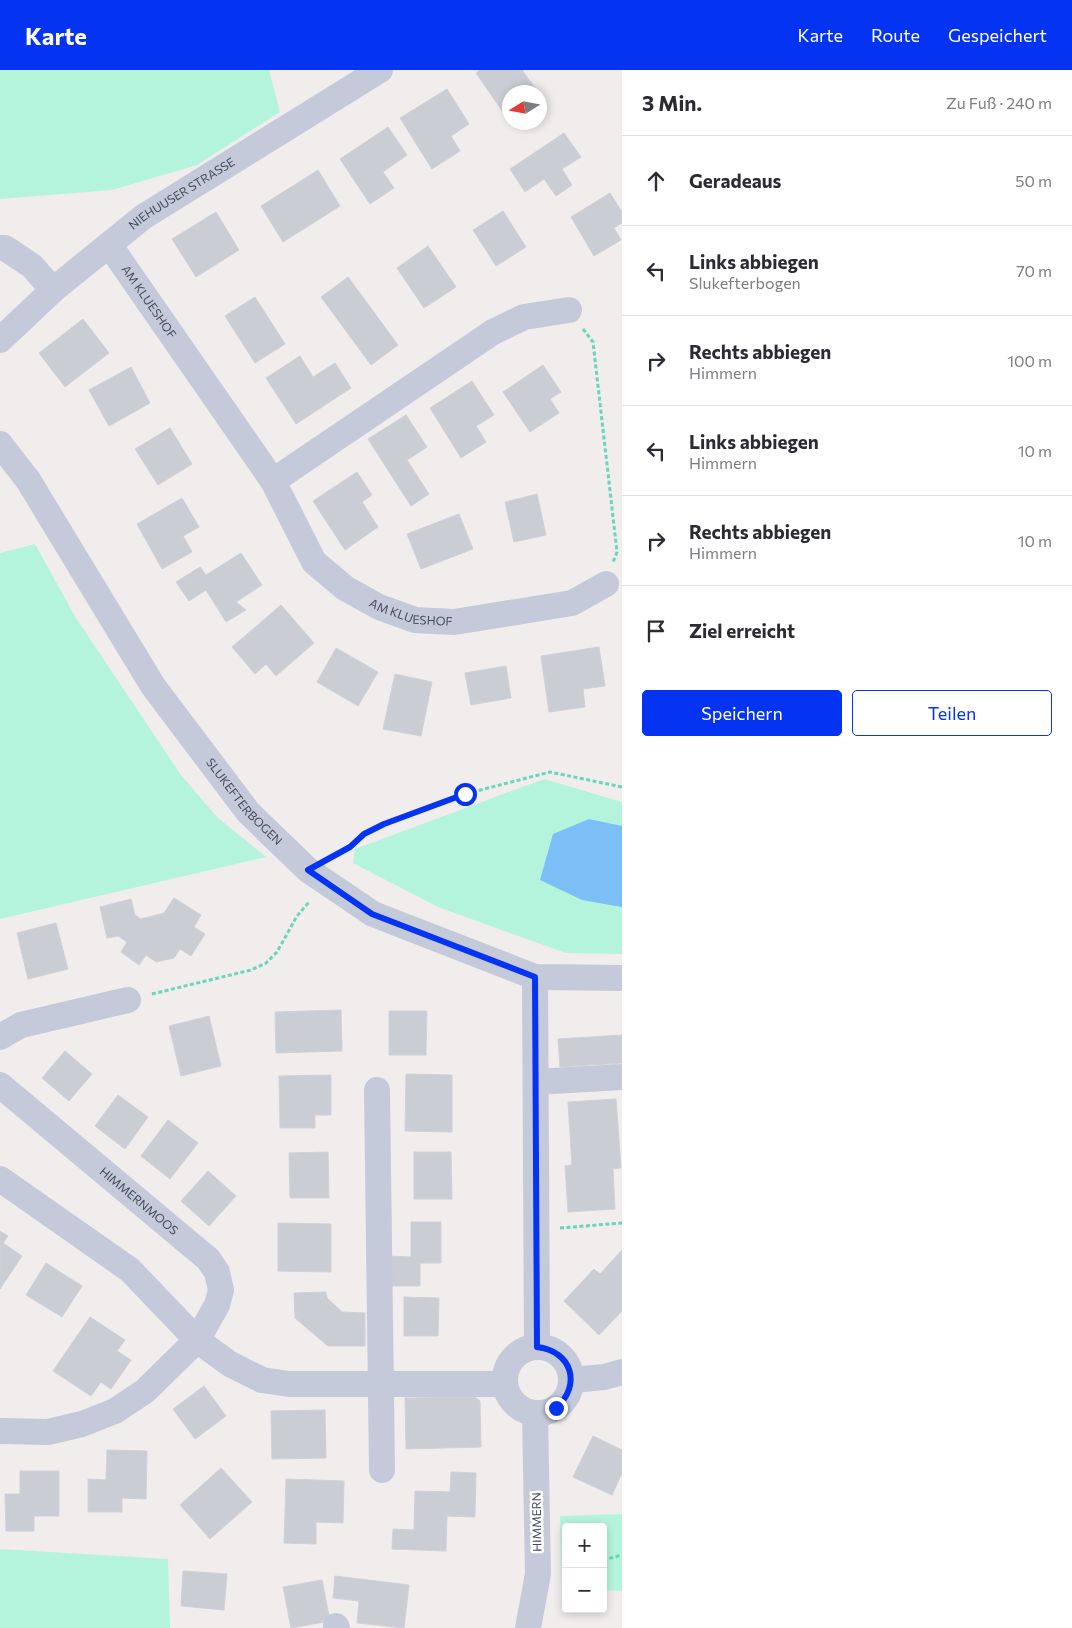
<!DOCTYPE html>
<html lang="de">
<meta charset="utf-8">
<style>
:root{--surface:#fff;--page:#f7f7f7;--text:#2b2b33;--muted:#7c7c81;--line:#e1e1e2;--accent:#0433f2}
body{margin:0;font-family:Commissioner,sans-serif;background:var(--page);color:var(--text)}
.controls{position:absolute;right:15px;bottom:15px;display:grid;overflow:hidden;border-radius:5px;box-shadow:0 2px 8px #0003}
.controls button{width:45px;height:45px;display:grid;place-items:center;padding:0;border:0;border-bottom:1px solid var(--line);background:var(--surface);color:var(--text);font:25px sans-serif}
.compass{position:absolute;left:502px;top:15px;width:45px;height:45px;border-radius:50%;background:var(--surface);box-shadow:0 2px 8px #0003;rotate:259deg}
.stop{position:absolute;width:15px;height:15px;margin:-11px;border:4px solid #0433f2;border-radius:50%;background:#fff}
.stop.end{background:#0433f2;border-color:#fff;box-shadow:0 1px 5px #0008}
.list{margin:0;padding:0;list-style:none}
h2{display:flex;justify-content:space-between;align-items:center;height:65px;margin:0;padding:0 20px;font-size:21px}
h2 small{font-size:16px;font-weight:400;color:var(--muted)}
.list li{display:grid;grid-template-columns:32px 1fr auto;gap:15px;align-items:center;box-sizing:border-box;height:90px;padding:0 20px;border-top:1px solid var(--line)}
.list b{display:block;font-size:19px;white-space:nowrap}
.list p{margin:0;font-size:16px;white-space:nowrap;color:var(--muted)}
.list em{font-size:16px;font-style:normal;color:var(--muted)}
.actions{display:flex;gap:10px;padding:15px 20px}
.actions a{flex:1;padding:11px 0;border:1px solid var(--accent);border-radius:5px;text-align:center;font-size:18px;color:var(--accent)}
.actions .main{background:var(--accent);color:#fff}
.icon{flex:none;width:28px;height:28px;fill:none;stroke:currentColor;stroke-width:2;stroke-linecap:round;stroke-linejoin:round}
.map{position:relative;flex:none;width:622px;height:1558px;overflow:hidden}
header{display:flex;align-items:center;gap:30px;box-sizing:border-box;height:70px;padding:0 25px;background:var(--accent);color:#fff}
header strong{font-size:24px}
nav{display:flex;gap:28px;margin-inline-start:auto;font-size:18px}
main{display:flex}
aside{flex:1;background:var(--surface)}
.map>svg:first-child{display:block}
</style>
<header>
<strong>Karte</strong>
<nav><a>Karte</a><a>Route</a><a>Gespeichert</a></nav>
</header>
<main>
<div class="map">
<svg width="622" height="1558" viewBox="0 0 622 1558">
<rect width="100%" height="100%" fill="#f0edec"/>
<path fill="#b5f4dc" d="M0,0H269L280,42L197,95L112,120L0,129Z
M35,474L76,548L181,705L217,747L266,787L0,849V483Z
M544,709L622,732V884L566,883L438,837L353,793L355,779Z
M622,1444V1521L603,1520V1457H566V1519L562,1518L560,1446Z
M0,1479L168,1489L170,1558H0Z"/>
<path fill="#7cbff6" d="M589,749L622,756V837L582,830L540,810L553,764Z"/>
<path fill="#cbcdd5" stroke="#d0d0d9" d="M480,0H522L538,22H510V42L505,45L476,3Z
M447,19L469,54L451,66L460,81L432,99L400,48Z
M388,57L407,85L383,102L394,118L370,134L340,89Z
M564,63L581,87L562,99L572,115L556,126L544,109L525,122L510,99Z
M318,100L340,136L283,172L261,136Z
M610,123L622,142V153L614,158L621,170L594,186L571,147Z
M503,141L526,177L496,196L473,160Z
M216,142L239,180L196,207L172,169Z
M428,176L456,217L424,238L397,198Z
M348,207L398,275L371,295L321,227Z
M255,227L285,274L255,293L225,246Z
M83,249L109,283L65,317L39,283Z
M300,286L313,307L335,293L351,318L296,354L266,308Z
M543,295L561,322L550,329L559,343L530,362L503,322Z
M131,297L150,333L109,356L89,320Z
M472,311L494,345L476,356L486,372L461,388L430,338Z
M406,345L427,377L407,390L429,424L411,436L368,369Z
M170,358L192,394L158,415L135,379Z
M357,402L372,425L362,432L378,457L345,480L313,431Z
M537,424L546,465L514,472L505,432Z
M182,428L199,457L183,466L192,482L162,499L137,454Z
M459,444L473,479L421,499L407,464Z
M241,483L262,515L236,532L246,540L226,552L206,520L189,531L176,512L200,497L206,505Z
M281,535L314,573L276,606L266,594L255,604L232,577Z
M599,577L605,616L583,619L585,637L549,642L541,586Z
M336,578L378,602L358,636L317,612Z
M506,596L511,628L471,635L465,603Z
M395,604L432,612L421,666L383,659Z
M174,828L201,845L194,857L205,864L191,886L180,879L174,888L156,892L146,885L139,895L121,882L127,872L118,866L107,868L100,837L131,829L135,845L141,849L164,843Z
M56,853L68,899L28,909L17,863Z
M341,940L342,981L276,983L275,942Z
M389,941H427L426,985H389Z
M209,946L221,996L181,1006L169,956Z
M622,965V993L560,997L558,969Z
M65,981L92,1004L69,1031L42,1008Z
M406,1004L452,1005V1062L405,1061Z
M331,1005V1045H315V1058H280L279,1006Z
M118,1025L148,1047L125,1079L95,1056Z
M616,1029L621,1098L613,1099L615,1139L568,1142L565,1096L572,1095L568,1032Z
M168,1050L198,1073L170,1109L141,1086Z
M328,1082L329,1128H290L289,1083Z
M414,1082H451L452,1129H414Z
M208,1101L236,1126L209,1156L181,1131Z
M411,1152H441V1193H420V1216H389V1186L411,1187Z
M278,1153L331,1154V1202L278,1201Z
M0,1161L8,1166L3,1173L22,1186L0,1219Z
M622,1180V1241L599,1265L564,1231L594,1199L600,1204Z
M46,1193L82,1216L62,1247L26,1225Z
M326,1222L327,1228L342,1242L365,1243V1276H328L295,1248L294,1223Z
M404,1227L439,1228L438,1266H404Z
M90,1247L125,1270L117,1281L131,1290L111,1319L101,1312L91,1326L53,1301Z
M204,1316L226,1346L195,1369L173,1339Z
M475,1327L480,1331L481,1377L406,1379L405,1328Z
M325,1340L326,1388L272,1389L271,1341Z
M593,1366L622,1380V1403L612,1425L573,1407Z
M107,1380L147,1381L146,1429L122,1428V1442H88V1409L106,1410Z
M221,1398L252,1432L210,1469L180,1435Z
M20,1401H59V1446H34V1461H6L5,1424H20Z
M451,1402L476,1403L475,1447L447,1446L446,1481L392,1479L393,1459L414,1460L415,1421L450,1422Z
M286,1409L344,1411L343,1453L316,1452V1474L284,1473Z
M183,1501L227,1504L224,1540L181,1536Z
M335,1506L409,1515L404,1558L357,1553L359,1531L333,1528Z
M322,1510L330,1551L291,1558L283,1517Z"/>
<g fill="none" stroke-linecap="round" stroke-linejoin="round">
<path stroke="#69d5ba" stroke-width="3" stroke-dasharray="4 2.5" stroke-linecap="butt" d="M583,259L593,272L617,482L613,492
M332,787L350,777L364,765L384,754L465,724L550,702L622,717
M152,924L251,900L266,893L277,882L297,846L309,832
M560,1158L622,1153
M603,1490L622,1485"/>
<g stroke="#c4cad9" stroke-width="26">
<path id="s1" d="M110,176L273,411L314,492L345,518L379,537L415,550L454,552L572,533L606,514"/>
<path d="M0,178H5L32,196L53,220"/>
<path id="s2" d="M0,270L53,220L143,147L380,0"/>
<path id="s3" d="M0,374L28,410L153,616L248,742L308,800L373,844L535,907L622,908"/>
<path d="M273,411L493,262L524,247L569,240"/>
<path d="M535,907L537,1277"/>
<path d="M0,967L21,955L128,930"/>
<path d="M536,1012L622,1007"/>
<path id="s4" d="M0,1015L208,1189L217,1202L221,1220L217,1235L197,1270L145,1321L115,1341L82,1354L48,1362L0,1361"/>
<path d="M377,1020L382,1400"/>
<path d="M0,1109L130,1200L197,1270L230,1294L262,1310L289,1314H504"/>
<circle cx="538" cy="1310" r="33"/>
<path d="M571,1310L604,1307L622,1302"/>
<path d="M336,1556L337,1558"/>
<path d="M528,1558L538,1504L535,1344"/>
</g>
</g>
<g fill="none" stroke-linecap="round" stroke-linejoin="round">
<path stroke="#0433f2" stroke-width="6" d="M465,724L384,754L364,764L350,777L308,800L372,844L535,907L537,1277C572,1281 582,1315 556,1338"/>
</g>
<g text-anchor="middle" stroke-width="5" stroke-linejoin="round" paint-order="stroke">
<g font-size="12" fill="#434a5c" stroke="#fff">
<text dy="4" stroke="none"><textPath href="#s2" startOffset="234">NIEHUUSER STRASSE</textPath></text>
<text dy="4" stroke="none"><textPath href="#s1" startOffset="68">AM KLUESHOF</textPath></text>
<text dy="4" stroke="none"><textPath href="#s1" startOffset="489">AM KLUESHOF</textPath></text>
<text dy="4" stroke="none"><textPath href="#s3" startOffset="434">SLUKEFTERBOGEN</textPath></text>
<text dy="4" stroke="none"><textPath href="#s4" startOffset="181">HIMMERNMOOS</textPath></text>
<text transform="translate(537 1452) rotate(-91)" y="4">HIMMERN</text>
</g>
</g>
</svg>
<div class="controls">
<button>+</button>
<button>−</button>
</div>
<svg class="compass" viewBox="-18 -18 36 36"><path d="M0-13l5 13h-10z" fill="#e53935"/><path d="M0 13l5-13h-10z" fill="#7c7c81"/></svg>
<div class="stop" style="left:465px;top:724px"></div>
<div class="stop end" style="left:556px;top:1338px"></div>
</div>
<aside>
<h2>3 Min.<small>Zu Fuß · 240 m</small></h2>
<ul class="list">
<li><svg class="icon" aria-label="ahead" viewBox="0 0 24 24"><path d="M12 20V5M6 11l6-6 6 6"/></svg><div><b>Geradeaus</b></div><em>50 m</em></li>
<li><svg class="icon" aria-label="left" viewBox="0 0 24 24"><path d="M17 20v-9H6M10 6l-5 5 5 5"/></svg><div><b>Links abbiegen</b><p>Slukefterbogen</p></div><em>70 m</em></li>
<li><svg class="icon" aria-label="right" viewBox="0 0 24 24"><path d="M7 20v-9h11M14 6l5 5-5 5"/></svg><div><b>Rechts abbiegen</b><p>Himmern</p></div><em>100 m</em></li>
<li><svg class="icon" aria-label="left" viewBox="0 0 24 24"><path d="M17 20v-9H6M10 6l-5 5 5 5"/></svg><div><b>Links abbiegen</b><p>Himmern</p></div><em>10 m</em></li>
<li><svg class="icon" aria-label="right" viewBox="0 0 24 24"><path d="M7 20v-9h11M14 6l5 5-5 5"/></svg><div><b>Rechts abbiegen</b><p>Himmern</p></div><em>10 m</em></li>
<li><svg class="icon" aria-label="arrive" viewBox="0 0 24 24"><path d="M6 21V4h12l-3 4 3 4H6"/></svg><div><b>Ziel erreicht</b></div></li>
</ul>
<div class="actions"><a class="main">Speichern</a><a>Teilen</a></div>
</aside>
</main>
